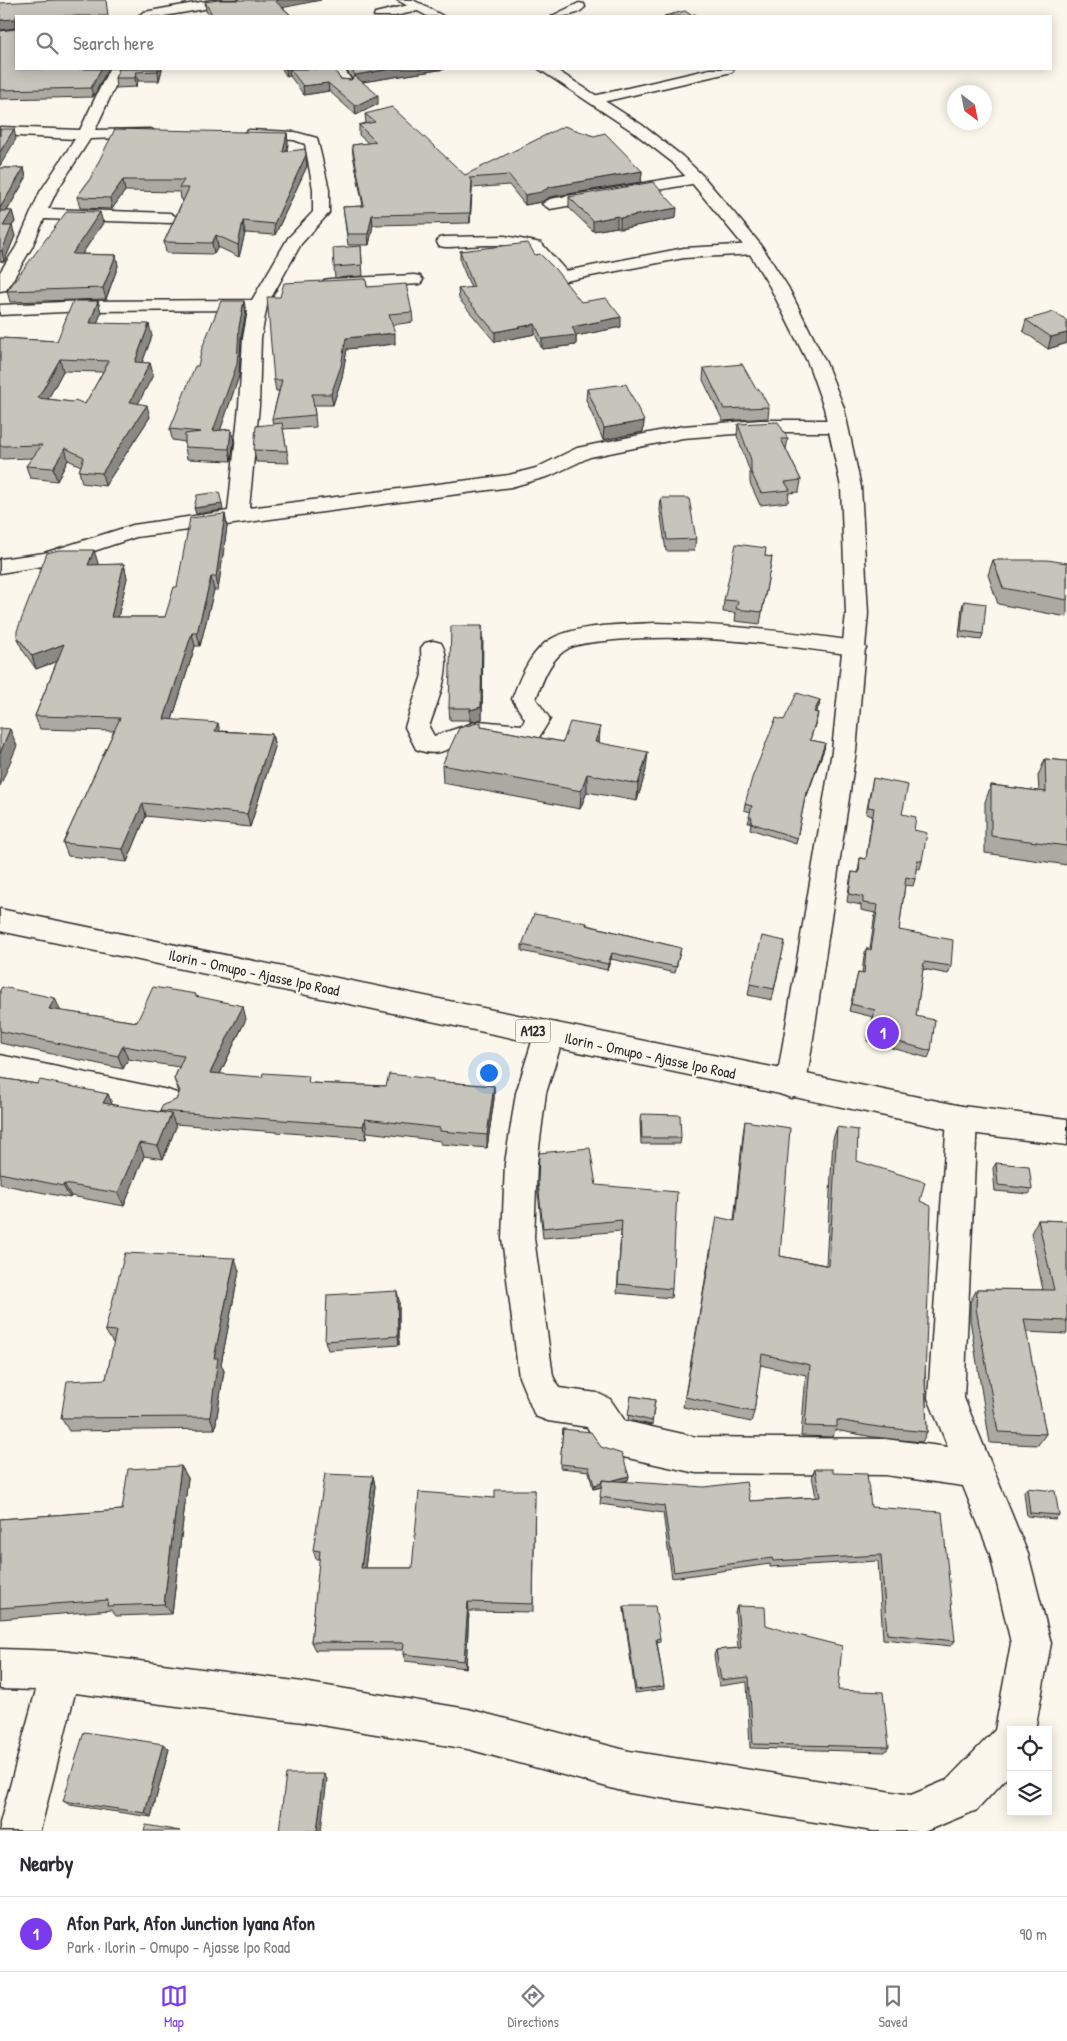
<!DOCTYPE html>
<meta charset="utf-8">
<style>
:root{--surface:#fff;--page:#f7f7f7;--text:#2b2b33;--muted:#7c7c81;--line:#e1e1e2;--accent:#7c3aed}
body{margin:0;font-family:"Patrick Hand",sans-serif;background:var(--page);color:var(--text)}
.controls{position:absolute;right:15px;bottom:15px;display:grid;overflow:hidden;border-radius:0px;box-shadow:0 2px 12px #0003}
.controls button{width:45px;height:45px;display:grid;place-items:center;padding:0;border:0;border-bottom:1px solid var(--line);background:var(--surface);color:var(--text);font:25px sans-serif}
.compass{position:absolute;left:947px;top:85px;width:45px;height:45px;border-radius:50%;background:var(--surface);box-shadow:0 2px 12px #0003;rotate:148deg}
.you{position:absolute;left:488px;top:1072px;width:18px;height:18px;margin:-12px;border:4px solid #fff;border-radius:50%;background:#1a73e8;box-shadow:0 0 0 8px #1a73e833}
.badge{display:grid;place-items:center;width:32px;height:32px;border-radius:50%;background:var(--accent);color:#fff;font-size:16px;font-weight:700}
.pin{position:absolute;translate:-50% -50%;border:2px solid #fff;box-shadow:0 1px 5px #0006}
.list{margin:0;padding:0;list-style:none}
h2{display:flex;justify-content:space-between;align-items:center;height:65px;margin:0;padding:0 20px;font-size:21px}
h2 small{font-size:16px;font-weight:400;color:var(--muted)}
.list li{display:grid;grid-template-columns:32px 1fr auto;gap:15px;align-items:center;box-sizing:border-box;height:75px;padding:0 20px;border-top:1px solid var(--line)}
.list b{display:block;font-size:19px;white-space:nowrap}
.list p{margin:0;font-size:16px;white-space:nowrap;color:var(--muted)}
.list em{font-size:16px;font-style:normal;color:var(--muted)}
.icon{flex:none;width:28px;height:28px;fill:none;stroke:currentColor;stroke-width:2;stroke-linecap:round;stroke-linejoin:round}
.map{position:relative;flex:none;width:1067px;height:1831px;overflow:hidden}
.search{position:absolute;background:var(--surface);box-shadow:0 2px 12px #0003;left:15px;right:15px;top:15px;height:55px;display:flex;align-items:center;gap:12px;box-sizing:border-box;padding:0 18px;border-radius:0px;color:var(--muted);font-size:19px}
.sheet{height:140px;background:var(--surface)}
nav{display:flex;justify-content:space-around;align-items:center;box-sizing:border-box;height:70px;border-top:1px solid var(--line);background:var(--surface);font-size:14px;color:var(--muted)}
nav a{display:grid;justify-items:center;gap:2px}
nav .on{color:var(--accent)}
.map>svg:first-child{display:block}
</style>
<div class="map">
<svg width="1067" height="1831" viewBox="0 0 1067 1831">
<rect width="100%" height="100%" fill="#fbf7ec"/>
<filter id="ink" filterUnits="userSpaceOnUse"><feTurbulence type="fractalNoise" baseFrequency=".02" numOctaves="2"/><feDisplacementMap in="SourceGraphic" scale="10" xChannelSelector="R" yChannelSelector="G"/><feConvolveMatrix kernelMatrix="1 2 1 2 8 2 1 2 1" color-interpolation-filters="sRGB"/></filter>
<g filter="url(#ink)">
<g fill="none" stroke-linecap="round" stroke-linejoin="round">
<g stroke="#2b2b2b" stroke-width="3">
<path id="minor" d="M212,0H239L233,4L164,16H138L144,12Z
M417,3L422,4L423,7L422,10L395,16H374L375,13Z
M579,3L584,4L585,7C577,16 563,17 552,16Z
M109,69H123L95,130L151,129L158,133L151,137L90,139L56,192L48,209L170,213L178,218L170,223L44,219L32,247L9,286L6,290L0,291V272L16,247L40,192L75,139L0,135V127L80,130Z
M330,69H344L354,84L352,87H342Z
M710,69H734L732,72L594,104L587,100L589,97Z
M249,130L295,132L317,138L329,189V213L301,244L267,305L261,338L259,406L249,508L509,475L536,468L577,448L683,426L760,420H837L844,422L847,426L844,430L837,432H760L683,438L590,457L550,476L511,487L136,537L55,564L0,573V559L44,553L133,525L228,511L239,406L243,338L248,310L85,311L0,315V305L85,301L252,300L288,238L313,212V189L305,144L294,140L244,137L242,134Z
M697,174L703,176L705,179L703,182L550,209L542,204L550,199Z
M505,236L541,243L566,271L684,248L755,244L761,245L763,249L761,253L755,254L684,258L565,281C543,276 546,262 531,252C513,240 466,247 445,247L439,246L437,242L439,238L445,237Z
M414,275L420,276L423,280L420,284L330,289L324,288L321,284L324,280L330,279Z
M654,623C721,624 787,631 854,641L862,643L866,648L862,653L854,655C775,644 694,633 614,640C599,642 582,642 569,648C550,658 543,680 536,699L550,719L538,739C518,745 499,735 479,738C453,741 444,761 416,749L405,727L422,675L421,648L425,643L433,641L441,643C455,664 436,705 429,727L434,736L479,721L522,725L525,719L512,699C519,680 528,657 545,643C569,624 624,625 654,623Z
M549,1023L559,1026L564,1035L546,1093L537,1163L534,1238L553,1376L559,1388L597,1393L610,1399L625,1421L696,1437L885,1439L948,1447L928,1398L947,1119L951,1110L962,1106L973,1110L977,1119L964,1398L1028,1554L1051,1643L1035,1730H1011V1773L977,1810L926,1831H873L629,1793L468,1749L303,1722L75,1693L40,1831H0V1823L36,1690L0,1689V1649L61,1651L303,1682L468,1709L629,1751L911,1795L947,1780L995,1730L1011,1643L990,1554L963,1486L885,1475L696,1473L614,1455L601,1450L587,1427L548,1421L535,1416L519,1377L502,1238L505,1163L516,1093L534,1035L539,1026Z
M0,1055L168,1090L179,1094L183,1103L179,1112L168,1116L0,1081Z"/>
</g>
<g stroke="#2b2b2b" stroke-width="3">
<path id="major" d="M397,0H413L443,16H427Z
M539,69H555L642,125L682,156L703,176L761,245L788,287L826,363L844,408L861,487L868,613L856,751L806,1085L802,1094L791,1098L780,1094L776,1085L832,751L846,613L841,487L824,408L808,363L770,287L748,251L691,182L672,162L632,131Z"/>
</g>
<g stroke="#2b2b2b" stroke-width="3">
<path id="highway" d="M0,909L962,1106L1067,1119V1145L962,1132L0,931Z"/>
</g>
<use href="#minor" fill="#fbf7ec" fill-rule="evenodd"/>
<use href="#major" fill="#fbf7ec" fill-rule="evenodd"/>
<use href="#highway" fill="#fbf7ec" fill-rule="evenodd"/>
</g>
<path fill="#aba9a2" stroke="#2b2b2b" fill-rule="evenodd" d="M205,2L283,8L292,16H210L206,11Z
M16,16L108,69L93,97L0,99V31L15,29V28L0,30Z
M119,69H162L159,81H138L136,87L116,88L115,78Z
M282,69H334L340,79L351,80L352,79L346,69H445L362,82L378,104L356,115L329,91L304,95L290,76L287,77Z
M365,114L465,175L642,171L641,182L550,197L541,202L525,205L509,185L472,188L470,223L373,225L369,245H348L343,207L363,206L353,155L352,145L368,143L359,135V125L366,123Z
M287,133L288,144L287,151L307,166L275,235L245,233L239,257L218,247L214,254L166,253L164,242L183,200L181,199L180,192L125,191L112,209L80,208L77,197L90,179Z
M0,168H24L26,178L7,211H12L15,222L12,226L15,236L4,262L0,261Z
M569,197L676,218L620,229L617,227L593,231L569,208Z
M103,223L82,254L116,255L118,266L106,299L10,302L7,291Z
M361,246L363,276L335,278L334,267Z
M460,251L535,255L581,302L621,327L576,336V345L542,349L535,334L495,342L459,299L458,289L471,288L460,261Z
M366,279L367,287L412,312L413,322L392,325L395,344L347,349L342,377L333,405H314L316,427L283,429L289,463L256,462L254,450L273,424L272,419L279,391H276L274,380L280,297Z
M98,301L101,313L97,323L152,336L142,363H150L153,375L138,403L150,417L105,486L82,483L79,471L81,466L68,460L57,481L30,478L26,466L32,458L0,459V338L57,341ZM63,371L103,372L85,404L48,399Z
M246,312L241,338L239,376L220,430L231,429L234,441L231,461L187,459L185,447V442L172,440L170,429L198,366Z
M1026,320L1067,321V343L1048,349L1023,331Z
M704,368L769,407L768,418L723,421L703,380Z
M587,389L644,421L643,432L603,440L586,400Z
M738,424L788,439L786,449L801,480L799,492L789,493L788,502L760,505L750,483V472L737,436Z
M661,498L696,539L694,551H666L660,510Z
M225,514L227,527L218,590H214L200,646H195L172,720L220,731L272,734L275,747L250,827L146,816L127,862L68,856L63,843L114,731L40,729L35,716L57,661L36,669L22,649L17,636L98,563L97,565L124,564L127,578L118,617H165L177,587Z
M765,556L772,557L760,624L735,621L736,613L723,612L724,600Z
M993,560L1067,563V617L998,604L988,575Z
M964,601L983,634L981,640L959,637L962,607Z
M483,638L482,719L470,722V720H450L449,708Z
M820,700L819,706L815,712L818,713L817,719L810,740L825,743L824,749L806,798H805L796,844L750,829L751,823H748L751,812L744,810L745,804L784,720Z
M481,727L563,742L600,727L599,743L646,770L637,801L587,792L580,809L443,783L442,765Z
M1045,759L1067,761V865L985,853V802L991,785L1039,791L1038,776Z
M873,778L902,814L914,830L922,861L920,869L916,868L915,879L913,886L905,885L899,930L951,966L948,974L923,969L916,1016L931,1051L928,1058L867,1041L873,1017L849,1011L858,973L862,974L864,956L866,949H870L875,913L861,910V905L847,902L850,880L852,872L858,873L860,858L866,859L872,816L866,814Z
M587,923V925L681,948L675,973L611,959L607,970L522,951V945Z
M785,941L772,1000L748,995L750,984Z
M0,990L61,1011L137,1022L197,997L246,1019L220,1074L311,1083L386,1086L433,1081L494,1086V1099L487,1148L441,1144V1141L367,1132L366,1139L175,1124L176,1127L163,1159L144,1156L124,1206L71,1196L70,1198L0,1184V1078L37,1084L108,1094L112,1105L161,1112L160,1111L176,1100L179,1093L174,1079L179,1067L128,1059L123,1069L0,1043Z
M641,1114L681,1138L680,1144H641L640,1120Z
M745,1121L780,1256L826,1265L833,1139L837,1127L857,1161L920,1201L927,1432L922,1442L873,1437L835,1430L832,1437L801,1436L806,1375L760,1365L754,1412L751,1422L683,1407L714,1229L734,1221L743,1134Z
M996,1163L1032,1189L1029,1194L995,1191L993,1168Z
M538,1183L596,1185L672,1289L671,1298L617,1293L621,1231L543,1238L538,1193Z
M1038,1220L1067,1221V1334L1026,1332L1046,1434L1038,1445L990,1443L970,1320V1302L977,1289L1043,1290L1031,1233Z
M239,1271L221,1364L224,1371L215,1429L69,1431L61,1418L106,1379L114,1343H113L105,1330Z
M399,1300V1345L328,1350L325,1341Z
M631,1396L655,1400L652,1425L628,1420Z
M563,1429L601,1447L629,1476L628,1480L621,1482L750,1501L816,1497L812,1476L815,1469L833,1473L871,1507L955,1641L951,1646L883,1639L878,1561L770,1567V1564L672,1578L663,1513L600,1504L602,1487L593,1489L589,1471L560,1468Z
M181,1466L188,1478L172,1614L116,1616L111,1610L0,1619V1519L122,1510Z
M373,1476L375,1486L365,1568H412L495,1498L535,1490L533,1612L469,1611L466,1668L405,1661L403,1654L404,1650H315L311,1642L320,1559H316L313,1550Z
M1027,1488L1059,1515L1055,1519L1027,1516L1024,1492Z
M624,1606L660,1638V1641L657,1642L664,1686V1689L635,1693L624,1609Z
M737,1606L766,1625L838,1690L889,1747L885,1752L750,1748L747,1682L719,1686L714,1655L716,1650L738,1648L735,1612Z
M169,1749L151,1817L70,1805L63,1801Z"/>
<path fill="#8b8984" stroke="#2b2b2b" d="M279,0H321L276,9L275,1Z
M15,19L16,28L0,30V20Z
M101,69H108L93,97L91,88Z
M158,69H162L159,81L158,71Z
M286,69H289L290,76L287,77Z
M391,69H445L356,83L355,75Z
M136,72L138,81L136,87L135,78Z
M328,83L329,91L304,95L303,86Z
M378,95V104L356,115L355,106Z
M14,129L16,139L0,166V152Z
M287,133L288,144L284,163L283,152Z
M306,155L307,166L275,235L274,224Z
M24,168L26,178L1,221L0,217V208Z
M642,171L641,182L550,197L541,202L525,205V195L550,187Z
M123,180L125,191L112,209L110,198Z
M472,181V192L470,223V213Z
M677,208L676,218L620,229V218Z
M12,211L15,222L12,226L15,236L4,262L2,251L3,226Z
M100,212L103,223L75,264L72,254Z
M372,215L373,225L369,245L368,234Z
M617,216V227L593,231V221Z
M243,221L245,233L239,257L238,245Z
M216,235L218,247L214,254L212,243Z
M116,255L118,266L106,299L103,288Z
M98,301L101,313L93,334L90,323Z
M244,301L246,312L241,338L239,376L216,443L213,431L239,327Z
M621,317V327L576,336V345L542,349V339L572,327Z
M149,324L152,336L138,374L135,362Z
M535,324V334L495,342V332Z
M395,333V344L347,349L342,377L333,405L331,394L346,338Z
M1067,333V343L1048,349L1051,337Z
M60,359L63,371L42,410L38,398Z
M150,363L153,375L133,414L130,402Z
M147,405L150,417L105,486L102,473Z
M644,421L643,432L603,440L604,428Z
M231,429L234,441L231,461L229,449Z
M65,448L68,460L57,481L53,468Z
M222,504L223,510L196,514L194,508Z
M225,514L227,527L218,590L216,577Z
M94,550L98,563L92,578L88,565Z
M124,564L127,578L115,630L111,617Z
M211,577L214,590L200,646L197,633Z
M482,626V719L470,722V710L481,707Z
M192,633L195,646L168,733L164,719Z
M64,644L69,657L36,669L32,656Z
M820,700L819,706L813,718L814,712Z
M218,723L221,736L215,731Z
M600,727L599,745L595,742Z
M10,729L17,746L0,786V753Z
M272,734L275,747L250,827L247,814Z
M825,743L824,749L806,798L808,792Z
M648,752L646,770L637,801L638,784Z
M587,774V792L580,809L581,791Z
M143,803L146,816L127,862L123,849Z
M612,953L611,959L607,970L608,964Z
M55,998L61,1012L49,1009Z
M243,1006L246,1019L214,1086L210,1073Z
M123,1046L128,1059L123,1069L118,1056Z
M494,1086V1099L487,1148V1135Z
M108,1094L113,1106L103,1103Z
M171,1114L176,1127L163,1159L158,1146Z
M365,1119L367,1132L366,1139L363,1126Z
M139,1143L144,1156L124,1206L118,1193Z
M64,1184L71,1196L70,1198L63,1186Z
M235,1258L239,1271L221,1364L224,1371L215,1429L210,1417L214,1358Z
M397,1291L399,1300V1345L398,1336Z
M181,1466L188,1478L172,1614L164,1604Z
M373,1476L375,1486L364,1577L361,1568Z
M629,1476L628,1480L593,1489L594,1485Z
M468,1602L469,1611L466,1668L464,1661Z
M163,1744L169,1749L151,1817L145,1813Z
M324,1774L327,1779L321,1831H317Z"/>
<path fill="#c7c4bc" stroke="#2b2b2b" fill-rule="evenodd" d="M56,0H106L108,16H16V69H101L91,88L0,90V31L15,29V19L0,20V3Z
M218,0H279L275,1L292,16H213L205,2Z
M685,11L691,15L695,14L698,16H664Z
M119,69H158V71L136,72L135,78H115Z
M290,69H334L340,79L351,80L355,76L378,95L355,106L328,83L303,86Z
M351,69H391L355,75Z
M392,107L465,175L564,126L594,136L605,133L642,171L550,187L541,192L525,195L509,175L469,178L472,181L470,213L372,215L368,234H347L343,207L364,206L352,145L376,142L359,125L375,122L365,114Z
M0,129H14L0,152Z
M115,129L287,133L283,152L305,149L306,155L274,224L243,221L238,245L216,235L212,243L164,242L189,188H179L184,180H123L110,198L77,197L90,179Z
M0,168H24L0,208Z
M653,182L677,208L620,218L617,216L593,221L569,197Z
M0,211H12L3,226H12L2,251H0Z
M67,211L100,212L72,254L116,255L103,288L7,291Z
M528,243L535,255L540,254L555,269L581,302L606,298L621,317L572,327L576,335L542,339L535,324L495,332L458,289L474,287L460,251Z
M361,246L362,265L334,267L333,248Z
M363,279H366L367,287L406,284L412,312L389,314L395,333L346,338L341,366L331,394H312L315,415L272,419L282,380H274L267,297H280L284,283Z
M73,301H98L90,323L149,324L135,362L150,363L130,402L147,405L102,473L79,471L84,457L65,448L53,468L26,466L42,445L0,446V338L57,341ZM60,359L109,361L85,404L75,400L73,402L38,398Z
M221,301H244L239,327L237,364L213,431L231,429L229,449L185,447V434L201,432L170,429L195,366H198L202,348Z
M1054,312L1067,321V333L1051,337L1026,320Z
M742,364L756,389H759L769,407L724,409L704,368Z
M626,384L644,421L604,428L587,389Z
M778,422L788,439H781L801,480L785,482L790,490L761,493L751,472V460L738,424Z
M282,423L287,451L254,450L256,426Z
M219,492L222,504L194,508L197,495Z
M661,498H689L696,539L667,540Z
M225,514L216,577H211L197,633H192L164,719L218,723L215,731L272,734L247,814L143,803L123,849L63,843L120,718L35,716L64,644L32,656L17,636V631L47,553L59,550H94L88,565L124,564L111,617H165L174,587H177L190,518Z
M736,544L766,548L765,556L772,557L762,612L736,609L738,601L724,600Z
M993,560H1047L1067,563V600L1003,588Z
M964,601L986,604L983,634L961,631Z
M451,626H482L481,707L470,710L471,708H449Z
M797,693L820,700L814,712L818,713L810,740L825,743L808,792H806L797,838L751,823L752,817H749L752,806L745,804L752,778L776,718L784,720Z
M481,722V727L563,742L570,722L600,727L595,742L648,752L638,784L587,774L581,791L442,765L459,728Z
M0,728L10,729L0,753Z
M1045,759L1067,761V846L991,836V785L1046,792Z
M873,778L908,785L902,814L916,817L914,830L927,833L922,861L917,860L915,879L906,877L899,930L953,940L951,966L924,962L916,1016L935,1020L931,1051L870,1034L875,1010L851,1004L858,973L864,974L866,949L871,950L878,905L863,903V897L849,894L852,872L859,873L860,858L866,859L874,808L868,807Z
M534,914L587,923L586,925L681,948L676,967L612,953L608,964L522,945Z
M762,936L785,941L774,989L750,984Z
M2,987L55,998L49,1009L137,1022L153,987L196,994L195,996L243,1006L210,1073L262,1077L263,1073L309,1076L308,1083L386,1086L389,1074L433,1079V1081L494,1086L487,1135L440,1131V1128L365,1119L363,1126L160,1111L163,1105L176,1100L180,1091L174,1079L184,1056L123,1046L118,1056L0,1031V990Z
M0,1078L37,1084L40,1080L108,1094L103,1103L171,1114L158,1146L139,1143L118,1193L64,1184L63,1186L0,1173Z
M641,1114L680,1115L681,1138H642Z
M745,1121L790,1128L780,1256L829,1266L837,1127L858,1130L857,1161L925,1182L920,1201L931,1206L925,1378L927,1432L878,1427L837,1420V1427L805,1426L810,1365L762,1354L754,1412L685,1397L717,1217L735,1221Z
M590,1148L596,1185L677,1192L672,1289L618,1284L622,1220L543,1228L538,1183L539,1153Z
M996,1163L1029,1166L1032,1189L998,1185Z
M1038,1220L1067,1221V1321L1024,1319L1046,1434L998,1432L976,1308L977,1289L1054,1290Z
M125,1253L235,1258L214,1358H218L210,1417L61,1418L67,1381L106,1379L116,1331L105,1330Z
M397,1291L398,1336L325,1341L327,1295Z
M631,1396L655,1400L652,1421L628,1415Z
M563,1429L591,1432L601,1447L622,1454L629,1476L610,1481L602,1480V1483L594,1485L589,1467L560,1464Z
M181,1466L164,1604L107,1606L108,1600L0,1608V1519L122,1510L128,1469Z
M815,1469H833V1473L867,1474L871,1507L942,1512L955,1641L887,1634L881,1555L773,1561L772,1558L674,1572L664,1506L600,1497L602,1480L704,1487L746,1482L750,1501L820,1497Z
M325,1474L373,1476L361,1568H412L419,1492L495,1498V1490H535L533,1604L468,1602L464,1661L403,1654L404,1643L311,1642L320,1551L313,1550Z
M1027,1488L1055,1491L1059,1515L1030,1513Z
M624,1606H655L660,1638L656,1639L664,1686L636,1690Z
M737,1606L765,1607L766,1625L798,1635L842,1646L838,1690L883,1692L889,1747L753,1744L749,1677L721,1680L716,1650L741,1648Z
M84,1732L163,1744L145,1813L63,1801Z
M286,1774H324L317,1831H279Z
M146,1825L180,1831H144Z"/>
</g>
<g text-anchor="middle" stroke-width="4.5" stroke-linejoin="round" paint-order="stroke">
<rect fill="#fbf7ec" stroke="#696865" stroke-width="1" x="515.5" y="1019.5" width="35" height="23" rx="4"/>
<g font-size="14" font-weight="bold" fill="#2b2b2b">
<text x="533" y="1036">A123</text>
</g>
<g font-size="15" fill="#2b2b2b" stroke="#fbf7ec">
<text transform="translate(254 973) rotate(12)" y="5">Ilorin - Omupo - Ajasse Ipo Road</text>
<text transform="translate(650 1056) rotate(12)" y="5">Ilorin - Omupo - Ajasse Ipo Road</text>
</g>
</g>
</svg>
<div class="controls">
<button><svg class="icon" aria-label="locate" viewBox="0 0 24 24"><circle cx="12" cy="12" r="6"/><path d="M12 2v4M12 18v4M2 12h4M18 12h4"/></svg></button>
<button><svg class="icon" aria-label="layers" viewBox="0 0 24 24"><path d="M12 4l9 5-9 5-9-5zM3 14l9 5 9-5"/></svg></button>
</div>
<svg class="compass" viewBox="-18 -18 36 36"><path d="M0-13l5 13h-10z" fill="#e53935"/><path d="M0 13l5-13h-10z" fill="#7c7c81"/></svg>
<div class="you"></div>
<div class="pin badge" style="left:883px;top:1033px">1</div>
<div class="search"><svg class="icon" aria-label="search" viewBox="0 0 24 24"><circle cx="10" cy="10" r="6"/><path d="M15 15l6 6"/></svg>Search here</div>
</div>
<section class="sheet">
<h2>Nearby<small></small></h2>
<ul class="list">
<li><span class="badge">1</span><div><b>Afon Park, Afon Junction Iyana Afon</b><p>Park · Ilorin - Omupo - Ajasse Ipo Road</p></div><em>90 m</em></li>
</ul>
</section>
<nav>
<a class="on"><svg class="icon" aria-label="map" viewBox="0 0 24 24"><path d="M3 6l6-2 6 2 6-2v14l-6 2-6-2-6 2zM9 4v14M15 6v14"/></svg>Map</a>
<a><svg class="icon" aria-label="directions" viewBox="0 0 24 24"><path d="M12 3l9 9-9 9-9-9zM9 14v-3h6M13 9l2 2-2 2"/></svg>Directions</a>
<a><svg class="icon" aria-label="saved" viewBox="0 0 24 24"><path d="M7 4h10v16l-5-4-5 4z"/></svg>Saved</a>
</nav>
